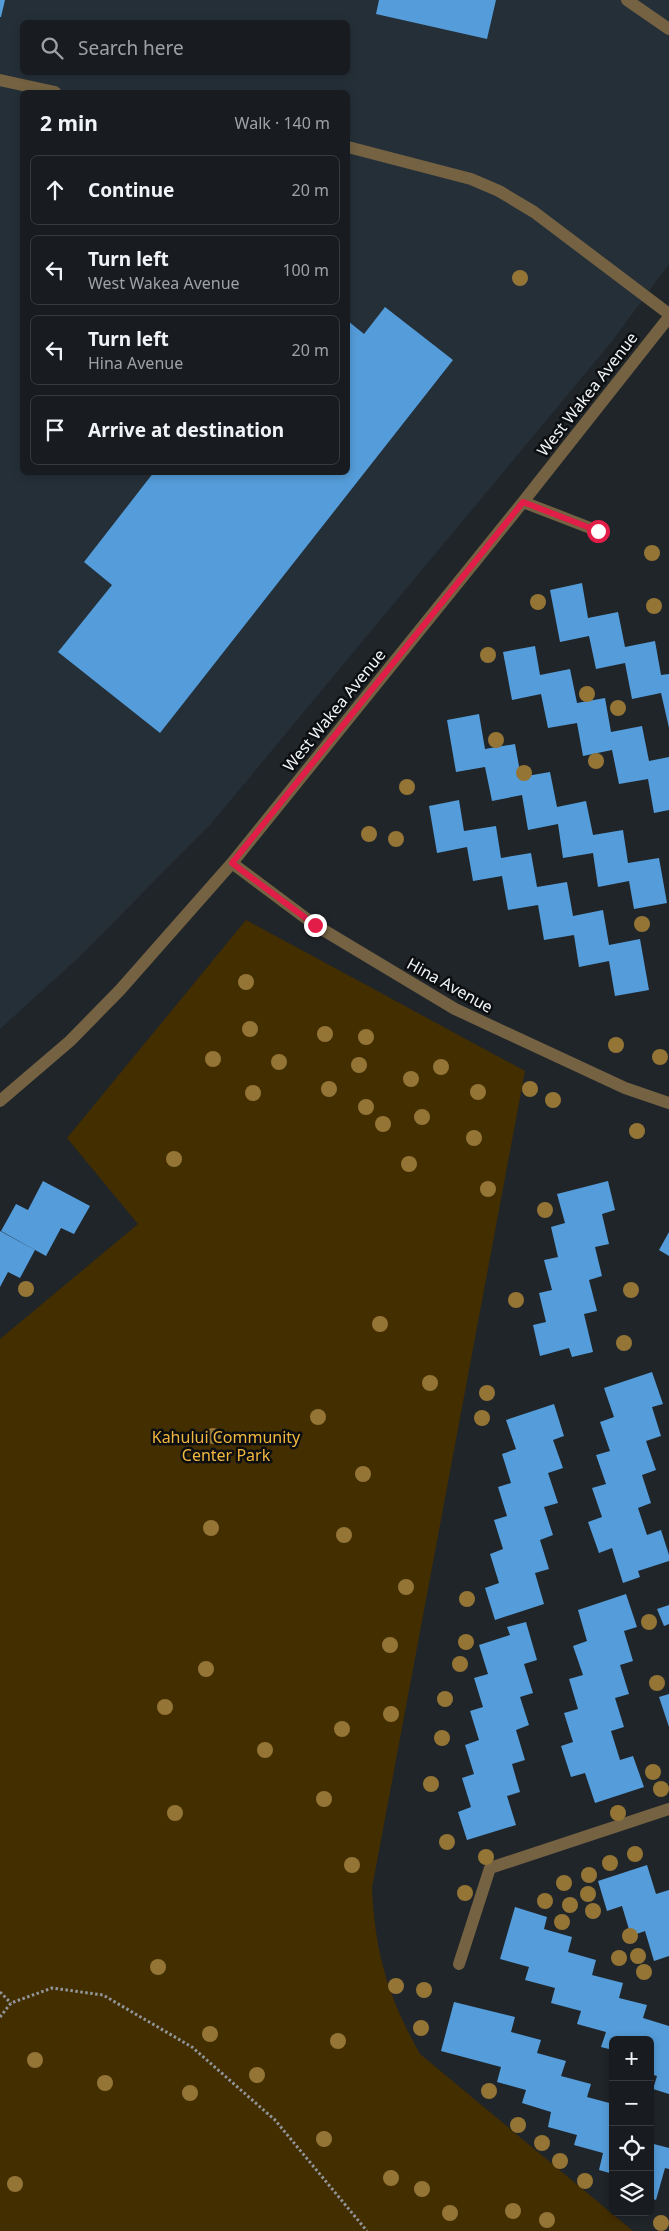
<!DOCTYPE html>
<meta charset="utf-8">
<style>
:root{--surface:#181c20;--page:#25292d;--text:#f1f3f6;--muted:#9fa1a5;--line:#363a3e}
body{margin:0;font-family:"Noto Sans",sans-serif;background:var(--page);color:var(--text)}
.controls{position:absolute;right:15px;bottom:15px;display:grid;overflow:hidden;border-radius:8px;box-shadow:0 2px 8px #0003}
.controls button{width:45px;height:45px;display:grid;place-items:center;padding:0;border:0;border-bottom:1px solid var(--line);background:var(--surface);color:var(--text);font:25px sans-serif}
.stop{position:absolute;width:15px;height:15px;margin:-11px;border:4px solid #e11d48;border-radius:50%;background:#fff}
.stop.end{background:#e11d48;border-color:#fff;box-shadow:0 1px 5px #0008}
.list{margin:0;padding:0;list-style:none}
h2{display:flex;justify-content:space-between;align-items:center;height:65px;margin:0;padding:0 20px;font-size:21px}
h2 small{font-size:16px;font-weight:400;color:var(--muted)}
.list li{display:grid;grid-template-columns:32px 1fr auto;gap:15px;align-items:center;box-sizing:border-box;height:70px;margin:0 10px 10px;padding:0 10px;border:1px solid var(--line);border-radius:8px}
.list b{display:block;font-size:19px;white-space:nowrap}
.list p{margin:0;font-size:16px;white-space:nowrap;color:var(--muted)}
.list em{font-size:16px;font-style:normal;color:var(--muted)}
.icon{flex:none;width:28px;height:28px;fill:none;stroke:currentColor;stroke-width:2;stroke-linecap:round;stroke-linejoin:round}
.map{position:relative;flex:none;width:669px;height:2231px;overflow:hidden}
.search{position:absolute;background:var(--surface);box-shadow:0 2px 8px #0003;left:20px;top:20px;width:330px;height:55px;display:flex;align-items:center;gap:12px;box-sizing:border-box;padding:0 18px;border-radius:8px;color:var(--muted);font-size:19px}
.panel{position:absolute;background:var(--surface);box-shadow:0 2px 8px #0003;left:20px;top:90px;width:330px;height:385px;border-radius:8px}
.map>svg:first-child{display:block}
</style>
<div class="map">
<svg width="669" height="2231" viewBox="0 0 669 2231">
<rect width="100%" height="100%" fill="#20252a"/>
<path fill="#252f38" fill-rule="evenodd" d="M0,0H669V264L613,340L210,825L76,960L0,1029ZM22,22H348V72H22ZM22,92H348V472H22Z"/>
<path fill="#432e00" d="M246,920L525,1071L372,1888C375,1953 388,1997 420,2054L633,2231H0V1339L138,1224L67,1138Z"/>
<path fill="#549dda" d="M0,0H5L1,17H0Z
M379,0H496L487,39L376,14Z
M385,307L453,360L160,733L58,652L112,585L84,562L154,472H348V321L364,334Z
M582,583L588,618L618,612L625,647L655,641L661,675L669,674V728L661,693L632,699L625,663L596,669L589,636L560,642L550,590Z
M535,646L540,675L570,669L577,703L605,698L611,732L642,726L649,761L669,757V810L654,813L648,779L619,784L612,750L583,756L577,723L548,728L541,694L512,700L503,652Z
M479,714L485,749L515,744L521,777L550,772L557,807L586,801L593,835L623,830L628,863L659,858L667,903L634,909L629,881L598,887L593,853L563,858L558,824L528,830L522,795L492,801L485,767L456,772L447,720Z
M459,800L464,831L496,826L501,858L531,853L537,887L567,882L573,916L603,910L609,945L640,939L649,990L615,996L609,961L579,967L574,935L544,940L538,905L508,910L502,876L473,881L467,847L437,853L429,806Z
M43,1181L90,1206L74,1234L61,1228L46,1256L1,1231L16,1204L28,1210Z
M608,1181L615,1210L602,1214L609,1244L595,1247L602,1276L589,1280L597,1311L584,1314L593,1352L572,1357L569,1348L540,1356L533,1325L546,1322L539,1293L552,1290L544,1260L558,1257L551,1227L565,1223L557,1194Z
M0,1231L35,1250L20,1278L8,1272L0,1287Z
M669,1232V1256L659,1250Z
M652,1372L663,1404L652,1407L661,1436L646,1441L656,1470L642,1475L651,1503L638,1508L647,1535L661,1530L669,1555V1561L638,1571L640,1577L623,1583L612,1548L599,1553L588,1522L602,1517L592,1488L606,1484L596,1455L610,1451L600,1422L614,1417L604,1388Z
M554,1404L564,1436L553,1440L563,1468L548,1473L558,1503L544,1507L553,1535L540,1540L549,1569L535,1573L544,1604L495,1620L485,1588L499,1583L490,1554L503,1549L494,1520L507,1516L498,1487L511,1483L502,1454L516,1449L506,1420Z
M626,1594L637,1627L624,1631L633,1661L620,1665L629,1694L615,1698L624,1727L611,1731L620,1760L633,1756L644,1787L595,1803L585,1773L571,1777L561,1746L573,1742L564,1713L578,1709L569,1679L583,1675L573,1646L587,1641L578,1610Z
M669,1605V1624L664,1626L657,1609Z
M526,1622L537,1660L524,1664L533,1693L520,1697L529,1725L516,1730L525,1760L512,1764L520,1792L507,1796L516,1825L467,1840L458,1812L471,1807L462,1778L474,1774L465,1745L479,1740L470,1711L483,1707L474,1678L488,1674L479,1645L510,1635L507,1627Z
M669,1694V1727L659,1697Z
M647,1865L656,1894L669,1890V1956L654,1961L645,1931L631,1936L622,1906L607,1911L598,1881Z
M515,1907L547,1917L544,1929L572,1937L568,1952L596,1960L592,1975L623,1983L619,1998L647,2005L643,2018L669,2026V2094L653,2089L657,2076L650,2074V2040H613V2050L601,2047L606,2032L577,2024L581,2011L551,2003L555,1988L525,1980L529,1967L500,1959Z
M454,2002L515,2017L511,2032L541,2040L537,2053L566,2061L561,2076L591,2084L587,2097L613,2104V2174L599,2170L603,2153L574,2145L577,2135L548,2127L551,2112L522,2103L526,2090L497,2082L501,2067L441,2051Z
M650,2143L669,2148V2169L665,2168L656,2200L650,2198Z"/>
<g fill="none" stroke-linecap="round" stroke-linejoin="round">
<path stroke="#92969b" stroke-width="3" stroke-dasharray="2.5 2.5" stroke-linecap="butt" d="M0,1992L11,2003
M0,2017L11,2003L52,1988L103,1995L192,2047L275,2120L367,2231"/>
<path stroke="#746242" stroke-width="12" d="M627,0L669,29
M0,80L55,92
M348,147L471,179L499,191L534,212L669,314
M523,502L598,531
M232,863L315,925L455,1009L625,1088L669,1103
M0,1101L70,1041L120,990L232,863L523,502L669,317
M459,1964L490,1868L669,1809"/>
</g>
<g fill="#947536">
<circle cx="520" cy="278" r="8"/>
<circle cx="652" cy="553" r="8"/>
<circle cx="538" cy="602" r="8"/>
<circle cx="654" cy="606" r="8"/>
<circle cx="488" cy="655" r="8"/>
<circle cx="587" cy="694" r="8"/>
<circle cx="618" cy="708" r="8"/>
<circle cx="496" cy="740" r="8"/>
<circle cx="596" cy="761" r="8"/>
<circle cx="524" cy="773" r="8"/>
<circle cx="407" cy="787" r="8"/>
<circle cx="369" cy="834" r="8"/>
<circle cx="396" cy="839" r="8"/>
<circle cx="642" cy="924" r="8"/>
<circle cx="246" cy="982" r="8"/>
<circle cx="250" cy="1029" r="8"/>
<circle cx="325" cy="1034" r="8"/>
<circle cx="366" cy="1037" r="8"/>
<circle cx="616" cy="1045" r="8"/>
<circle cx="660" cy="1057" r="8"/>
<circle cx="213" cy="1059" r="8"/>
<circle cx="279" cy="1062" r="8"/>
<circle cx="359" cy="1065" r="8"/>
<circle cx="441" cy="1067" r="8"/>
<circle cx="411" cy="1079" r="8"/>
<circle cx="329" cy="1089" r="8"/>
<circle cx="530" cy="1089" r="8"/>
<circle cx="478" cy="1092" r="8"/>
<circle cx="253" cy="1093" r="8"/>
<circle cx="553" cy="1100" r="8"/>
<circle cx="366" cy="1107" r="8"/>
<circle cx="422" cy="1117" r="8"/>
<circle cx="383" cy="1124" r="8"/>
<circle cx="637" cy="1131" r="8"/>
<circle cx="474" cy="1138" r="8"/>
<circle cx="174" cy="1159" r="8"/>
<circle cx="409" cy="1164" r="8"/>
<circle cx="488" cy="1189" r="8"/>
<circle cx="545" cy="1210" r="8"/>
<circle cx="26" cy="1289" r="8"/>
<circle cx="631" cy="1290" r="8"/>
<circle cx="516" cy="1300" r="8"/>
<circle cx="380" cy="1324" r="8"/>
<circle cx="624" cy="1343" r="8"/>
<circle cx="430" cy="1383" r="8"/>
<circle cx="487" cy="1393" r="8"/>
<circle cx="318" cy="1417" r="8"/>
<circle cx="482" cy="1418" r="8"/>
<circle cx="213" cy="1436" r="8"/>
<circle cx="363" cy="1474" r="8"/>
<circle cx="211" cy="1528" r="8"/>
<circle cx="344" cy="1535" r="8"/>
<circle cx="406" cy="1587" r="8"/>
<circle cx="467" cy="1599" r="8"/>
<circle cx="649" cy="1622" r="8"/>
<circle cx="466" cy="1642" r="8"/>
<circle cx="390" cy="1645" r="8"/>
<circle cx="460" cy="1664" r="8"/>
<circle cx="206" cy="1669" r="8"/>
<circle cx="657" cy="1683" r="8"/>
<circle cx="445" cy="1699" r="8"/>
<circle cx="165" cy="1707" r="8"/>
<circle cx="391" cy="1714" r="8"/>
<circle cx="342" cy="1729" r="8"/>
<circle cx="442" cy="1738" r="8"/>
<circle cx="265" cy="1750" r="8"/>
<circle cx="653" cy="1772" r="8"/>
<circle cx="431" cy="1784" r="8"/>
<circle cx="661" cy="1789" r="8"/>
<circle cx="324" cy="1799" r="8"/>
<circle cx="175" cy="1813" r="8"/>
<circle cx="618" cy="1813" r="8"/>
<circle cx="447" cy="1842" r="8"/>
<circle cx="635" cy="1854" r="8"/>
<circle cx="486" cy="1857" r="8"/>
<circle cx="610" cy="1863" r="8"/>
<circle cx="352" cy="1865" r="8"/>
<circle cx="589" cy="1875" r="8"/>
<circle cx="564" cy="1883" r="8"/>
<circle cx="465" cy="1893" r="8"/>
<circle cx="588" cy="1894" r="8"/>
<circle cx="545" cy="1901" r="8"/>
<circle cx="570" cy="1905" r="8"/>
<circle cx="593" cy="1911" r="8"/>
<circle cx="562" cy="1922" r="8"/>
<circle cx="630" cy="1936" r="8"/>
<circle cx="638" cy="1956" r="8"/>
<circle cx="619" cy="1958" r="8"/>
<circle cx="158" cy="1967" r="8"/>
<circle cx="644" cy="1972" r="8"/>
<circle cx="396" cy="1986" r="8"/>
<circle cx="424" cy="1990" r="8"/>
<circle cx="421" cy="2028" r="8"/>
<circle cx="210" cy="2034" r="8"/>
<circle cx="338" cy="2041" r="8"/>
<circle cx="35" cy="2060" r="8"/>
<circle cx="257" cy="2075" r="8"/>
<circle cx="105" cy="2083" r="8"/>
<circle cx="489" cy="2091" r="8"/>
<circle cx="190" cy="2093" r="8"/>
<circle cx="518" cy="2125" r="8"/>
<circle cx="324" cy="2139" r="8"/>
<circle cx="542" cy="2143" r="8"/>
<circle cx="560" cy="2161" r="8"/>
<circle cx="391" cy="2178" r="8"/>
<circle cx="585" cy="2181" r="8"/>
<circle cx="15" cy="2184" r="8"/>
<circle cx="422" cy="2189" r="8"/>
<circle cx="513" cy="2211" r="8"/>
<circle cx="450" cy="2213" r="8"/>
<circle cx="547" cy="2220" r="8"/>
<circle cx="661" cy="2223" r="8"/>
</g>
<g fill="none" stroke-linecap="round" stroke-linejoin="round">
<path stroke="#e11d48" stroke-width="6" d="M315,925L232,863L523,502L598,531"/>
</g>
<g text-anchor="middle" stroke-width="5" stroke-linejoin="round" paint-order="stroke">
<g font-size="16" fill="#f2f5f9" stroke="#0c0e10">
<text transform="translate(587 394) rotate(-52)" y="6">West Wakea Avenue</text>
<text transform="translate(334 710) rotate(-51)" y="6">West Wakea Avenue</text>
<text transform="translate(450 985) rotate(29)" y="6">Hina Avenue</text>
</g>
<g font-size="16" fill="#f2b73f" stroke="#0c0e10">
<text x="226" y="1443">Kahului Community<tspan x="226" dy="18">Center Park</tspan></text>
</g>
</g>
</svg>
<div class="controls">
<button>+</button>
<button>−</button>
<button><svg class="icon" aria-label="locate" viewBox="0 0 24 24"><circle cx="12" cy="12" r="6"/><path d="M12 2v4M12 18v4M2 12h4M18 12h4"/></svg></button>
<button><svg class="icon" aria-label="layers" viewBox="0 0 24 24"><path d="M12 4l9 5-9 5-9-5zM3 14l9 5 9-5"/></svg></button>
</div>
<div class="stop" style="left:598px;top:531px"></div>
<div class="stop end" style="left:315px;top:925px"></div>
<div class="search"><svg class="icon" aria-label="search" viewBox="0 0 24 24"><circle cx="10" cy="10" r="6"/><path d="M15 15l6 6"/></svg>Search here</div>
<section class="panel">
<h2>2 min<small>Walk · 140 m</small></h2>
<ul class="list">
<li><svg class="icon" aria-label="ahead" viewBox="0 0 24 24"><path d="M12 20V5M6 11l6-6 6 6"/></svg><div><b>Continue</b></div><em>20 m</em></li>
<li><svg class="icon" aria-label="left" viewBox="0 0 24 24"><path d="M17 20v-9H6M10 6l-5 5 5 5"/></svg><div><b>Turn left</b><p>West Wakea Avenue</p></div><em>100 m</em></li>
<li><svg class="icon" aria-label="left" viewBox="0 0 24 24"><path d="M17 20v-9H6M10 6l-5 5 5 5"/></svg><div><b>Turn left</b><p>Hina Avenue</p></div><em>20 m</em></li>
<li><svg class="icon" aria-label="arrive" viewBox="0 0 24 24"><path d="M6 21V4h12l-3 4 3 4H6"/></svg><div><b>Arrive at destination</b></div></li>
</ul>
</section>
</div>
